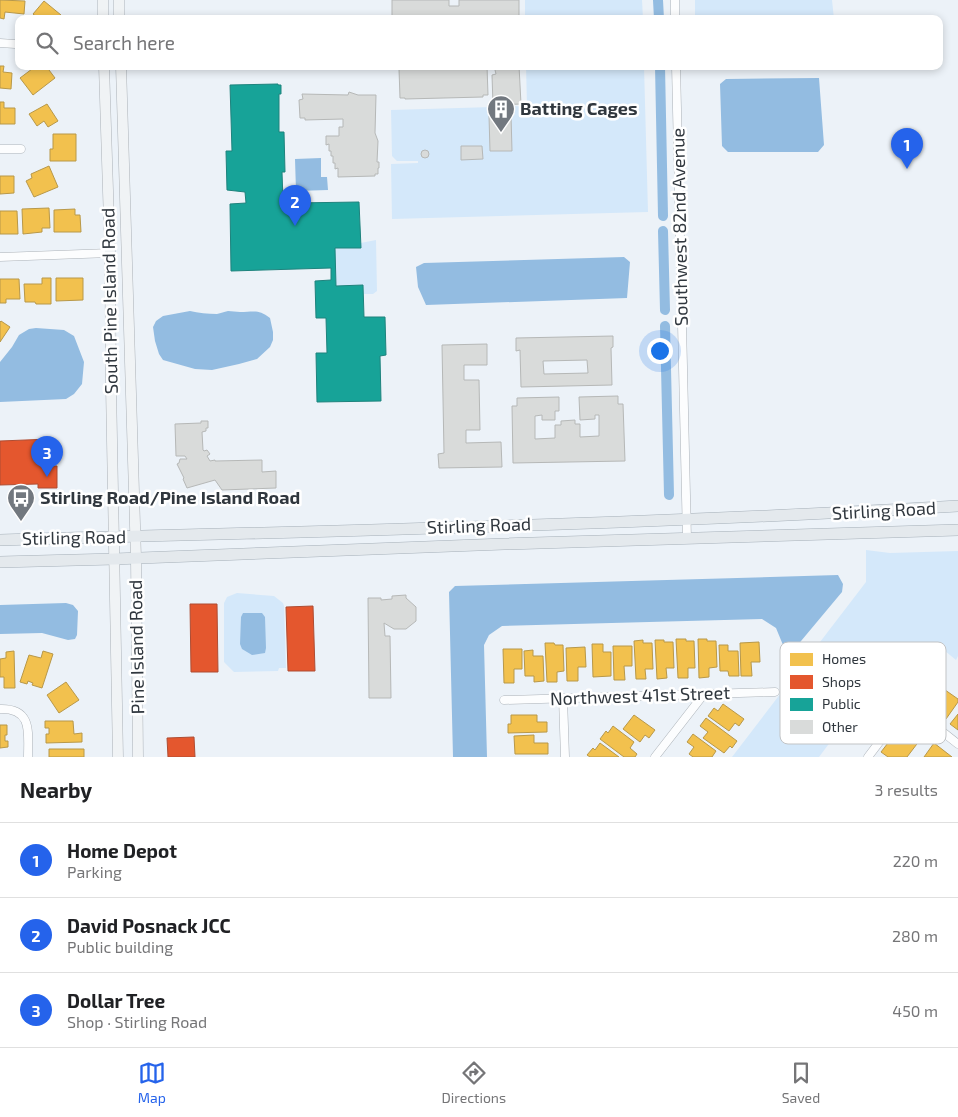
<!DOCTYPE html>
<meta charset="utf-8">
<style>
:root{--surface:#fff;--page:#f2f2f2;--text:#202124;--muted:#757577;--line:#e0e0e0;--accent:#2563eb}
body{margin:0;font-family:"Exo 2",sans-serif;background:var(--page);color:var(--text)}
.you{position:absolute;left:659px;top:350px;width:18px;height:18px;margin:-12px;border:4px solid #fff;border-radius:50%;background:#1a73e8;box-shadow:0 0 0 8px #1a73e833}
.badge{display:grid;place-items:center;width:32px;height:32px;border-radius:50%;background:var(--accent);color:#fff;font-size:16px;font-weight:700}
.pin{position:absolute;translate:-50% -41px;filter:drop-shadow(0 1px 2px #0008)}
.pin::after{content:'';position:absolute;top:26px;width:18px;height:15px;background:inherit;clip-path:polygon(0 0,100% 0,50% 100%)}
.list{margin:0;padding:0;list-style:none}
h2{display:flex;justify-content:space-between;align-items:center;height:65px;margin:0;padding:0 20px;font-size:21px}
h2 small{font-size:16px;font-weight:400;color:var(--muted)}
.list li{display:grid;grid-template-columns:32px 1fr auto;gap:15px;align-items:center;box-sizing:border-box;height:75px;padding:0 20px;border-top:1px solid var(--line)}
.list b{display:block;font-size:19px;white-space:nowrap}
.list p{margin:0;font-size:16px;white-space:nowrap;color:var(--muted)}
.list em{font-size:16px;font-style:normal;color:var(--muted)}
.icon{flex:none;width:28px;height:28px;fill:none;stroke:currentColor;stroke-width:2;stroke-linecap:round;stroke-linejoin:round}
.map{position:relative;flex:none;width:958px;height:757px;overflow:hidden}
.search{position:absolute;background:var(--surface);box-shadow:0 2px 8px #0003;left:15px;right:15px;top:15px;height:55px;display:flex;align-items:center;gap:12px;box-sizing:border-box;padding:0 18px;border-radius:10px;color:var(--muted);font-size:19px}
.sheet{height:290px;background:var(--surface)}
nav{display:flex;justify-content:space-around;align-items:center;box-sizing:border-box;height:70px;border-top:1px solid var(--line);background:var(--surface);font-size:14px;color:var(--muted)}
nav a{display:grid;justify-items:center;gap:2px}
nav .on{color:var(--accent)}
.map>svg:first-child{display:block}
</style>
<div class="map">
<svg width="958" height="757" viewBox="0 0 958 757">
<rect width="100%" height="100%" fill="#ecf2f8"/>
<path fill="#d4e8fa" d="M525,0H642L643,19H525Z
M695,0H832L834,19H695Z
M526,66H644L648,212L392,219L391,164L418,163V161H397L392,156L391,110L527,106Z
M376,240L377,291L373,294H364L363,285L336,286L335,248Z
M866,550L890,553L958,551V656L956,660L939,646L891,710L874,699L861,701L819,757H732L866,582Z
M237,593L274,596L283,603L284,606L286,668H279L278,671L234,672L224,662V603L227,597Z"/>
<path fill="#93bce1" d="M819,78L824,145L818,152H728L722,146L720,84L726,79Z
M321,158V177H327L328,190L296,191L295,159Z
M624,257L630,262L627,298L426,305L418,287L416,267L424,263Z
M190,311C198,313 208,314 217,314C221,313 224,312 228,311C232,311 236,312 240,312C254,312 258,309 270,318L273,332V340L270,347L257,359L239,364L212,370L195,369L163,360L159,354L155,341L153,327L156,321L163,316Z
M36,328L64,330L74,336L84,362L82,384L74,394L66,399L0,402V362L12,347L19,335L29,329Z
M838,575L843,584L842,592L791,653L784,654L783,645L776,628L762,619L502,626L489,635L484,645L487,757H453L449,592L455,586Z
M66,603L73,605L78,611L77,635L75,639L68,640L42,633L0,634V605Z
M243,613H262L265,617L266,648L265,653L252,655L242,649L240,644L241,617Z"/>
<path fill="#f2c14e" stroke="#b89849" d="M0,0L25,1L24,14L5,12L4,19L0,18Z
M44,1L61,15L58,19H39L33,14Z
M0,66H4L3,72L12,73L11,89L0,88Z
M36,66H46L55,78L33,95L20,78Z
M0,102H4V108H15V124H0Z
M47,104L58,121L48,127L44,121L37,126L29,114Z
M53,134H76V161H50V149H53Z
M49,166L58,187L34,197L26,181L32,178L31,174Z
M0,176H14V193L0,194Z
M49,208L50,228H42V232L23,234L22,209Z
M75,209V215H80L81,232H54V210Z
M0,211H17L18,234H0Z
M42,278H51V304H36L35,302H25L24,284H42Z
M56,278H83V300L56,301Z
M0,279H19L20,299H6V303H0Z
M1,321L10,327L0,342V322Z
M676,639H686V641H694L695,668H688V678H678Z
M698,639H707V641H716L717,667L709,668V677L699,678Z
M643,640V643H652L653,669H645L646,679H636L634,641Z
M655,640H664V642H673L674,668H666L667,678L657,679Z
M759,642L760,662H751L752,676H741L740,643Z
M545,643H554L555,645H563L564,671L557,672V682H547Z
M592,644H603V652H611V676L593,677Z
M719,645H728V651H738L739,676H729L728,671H720Z
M613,646H632V666H624L625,680H614Z
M585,647L586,667H578V681H567L566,648Z
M503,649H522V669H514V683H504Z
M533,650V656H543L544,681L534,682V676H525L524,651Z
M14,651L15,688H4V677H0V659L6,658V652Z
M43,651L53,654L42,688L32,685L33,683L28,681L27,684L20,682L29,655L41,658Z
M928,678L958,699V702L946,719L915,696Z
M66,682L79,700L59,713L47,695Z
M723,704L744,719L739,726L735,723L729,731L708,716L714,708L718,711Z
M958,714V730L950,724Z
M511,715H537V722H547V732L508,733V724H511Z
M634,715L655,730L649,738L645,735L640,742L623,729Z
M706,718L737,741L732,748L730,746L724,753L703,738L708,732L700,726Z
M45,721H73L74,734L82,733V742L46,743V734H49V728H45Z
M905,721L923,736L907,757H888L881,752Z
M0,725H7V735H5V741H8V747L0,748Z
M613,726L634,742L630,748L637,754L635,757H624L600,739L606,731L608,733Z
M693,734L716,751L712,757H693L689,754L694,747L687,742Z
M534,735V743H548V754H515L514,736Z
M600,743L619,757H590L587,755L593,748L595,750Z
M934,743L952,757H924Z
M49,749H84V757H49Z"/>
<path fill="#e4572e" stroke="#ae4d33" d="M51,439V466H57V488H38V484L0,485V441Z
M190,604H217L218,672H191Z
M313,606L315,671H288L286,607Z
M194,737L195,757H168L167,738Z"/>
<path fill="#17a398" stroke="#1e837d" d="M278,84V85H281V94H279V132H284L285,172H282L283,201H294V203L359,202L361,248H335L336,286L363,285L364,317H385L386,355L380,356L381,401L317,402L316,353H327L326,318H316L315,281L331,280V268L231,271L230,204L246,203L245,192L227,190L226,151H232L230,85Z"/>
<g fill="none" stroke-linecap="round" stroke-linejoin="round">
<path stroke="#93bce1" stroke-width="10" d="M658,0L659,19
M660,66L663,216
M663,231L665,310
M665,326L669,495"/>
</g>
<path fill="#d9dbda" stroke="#b6b8b7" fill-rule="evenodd" d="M392,0H449V6H459V0H519V19H392Z
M487,66L488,95H483V97L405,99V98H400L399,69Z
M494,66H519L521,104L493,105L492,75L496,74Z
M349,92L358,95H376L375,133L378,141L377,162H379V168H378V174H375V176L338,177V168L335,169V163H333V156H331V151H329V144L326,145V136H339V127H343V119L305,120V118H300L299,100L303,99L302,94L348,95Z
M511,115L512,151H490L489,116Z
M461,146H482L483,159L461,160Z
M421 154a4 4 0 1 1 8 0a4 4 0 1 1-8 0Z
M613,336V347L611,348L612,385L521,387L520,350L516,351V338ZM587,360L588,373L544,374L543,361Z
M487,344V365H464V380H479L480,430H466V443L501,442L502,467L439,468L438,454L444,453L442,345Z
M618,396V404H623L625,461L513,463L512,406H517V398L559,397V411H555V420H542V415L535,416V439L555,438V425H561V421L575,420V424H580V437L599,436V415H595V419L580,420L579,397Z
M201,421H208V428H206V431L202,432L203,450L204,451L207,450L210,454L207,456L210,461L215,460V461L262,460V472L276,471V488L222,490L215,480L187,488L183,479L184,478L177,464L179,463L180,459H187L185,456H176L175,424L201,423Z
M406,595V598L416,607V621L406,629H394L384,623L385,636H390L391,698H369L368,598H381V600L392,599V596Z"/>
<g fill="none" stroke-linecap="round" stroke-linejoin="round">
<g stroke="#acb2b8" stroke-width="9">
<path id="street" d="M675,0V19
M0,43L15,44
M676,66L687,539
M0,149H21
M0,257L110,253
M563,698L565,757
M504,700L775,692
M0,709C33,708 28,733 28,757
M655,757L704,694
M868,757L899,716C906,710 912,711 920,714L958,744"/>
</g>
<g stroke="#acb2b8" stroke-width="11">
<path id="secondary" d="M103,0V19
M119,0V19
M104,66L110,253L111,387L118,757
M121,66L136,558L138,757"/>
</g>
<g stroke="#a6b0b9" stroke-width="12">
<path id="primary" d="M0,540C319,531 639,525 958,506
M0,562L114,559L504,544L958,530"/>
</g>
<use href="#street" stroke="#fcfdfe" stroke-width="8"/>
<use href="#secondary" stroke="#f0f3f5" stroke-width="10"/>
<use href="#primary" stroke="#e4e9ed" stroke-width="11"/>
</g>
<defs>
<g id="building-pin" transform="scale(1.4375)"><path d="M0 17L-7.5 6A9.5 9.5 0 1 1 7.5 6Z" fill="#72787f" stroke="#fff"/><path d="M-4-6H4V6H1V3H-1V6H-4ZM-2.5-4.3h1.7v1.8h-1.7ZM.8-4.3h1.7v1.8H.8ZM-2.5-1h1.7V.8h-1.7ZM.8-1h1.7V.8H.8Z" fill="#fff"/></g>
<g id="bus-pin" transform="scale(1.4375)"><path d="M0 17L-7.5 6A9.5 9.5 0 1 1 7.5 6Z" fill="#72787f" stroke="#fff"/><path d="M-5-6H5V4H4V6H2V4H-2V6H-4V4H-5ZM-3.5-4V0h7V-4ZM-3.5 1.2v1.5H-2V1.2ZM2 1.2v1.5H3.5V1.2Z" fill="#fff"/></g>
</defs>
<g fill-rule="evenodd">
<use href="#building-pin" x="501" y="109"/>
<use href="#bus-pin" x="21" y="498"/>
</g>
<g text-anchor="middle" stroke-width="5" stroke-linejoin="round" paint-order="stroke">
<g font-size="18" font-weight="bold" fill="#30373e" stroke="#fff" text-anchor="start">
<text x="520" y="115">Batting Cages</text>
<text x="40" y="504">Stirling Road/Pine Island Road</text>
</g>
<g font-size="18" fill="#30373e" stroke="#fff">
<text transform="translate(680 227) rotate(-91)" y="6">Southwest 82nd Avenue</text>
<text transform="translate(110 301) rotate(-91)" y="6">South Pine Island Road</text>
<text transform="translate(884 511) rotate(-3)" y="6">Stirling Road</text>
<text transform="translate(479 526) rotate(-2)" y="6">Stirling Road</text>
<text transform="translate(74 538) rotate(-1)" y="6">Stirling Road</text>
<text transform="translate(137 647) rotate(-91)" y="6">Pine Island Road</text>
<text transform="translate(640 696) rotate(-2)" y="6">Northwest 41st Street</text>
</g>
</g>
<rect x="780" y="642" width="166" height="102" rx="8" fill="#fff" stroke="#c1c3c5" stroke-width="1"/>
<rect x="790" y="653" width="23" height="13" fill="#f2c14e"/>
<rect x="790" y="675" width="23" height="14" fill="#e4572e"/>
<rect x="790" y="698" width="23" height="13" fill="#17a398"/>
<rect x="790" y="720" width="23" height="14" fill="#d9dbda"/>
<g font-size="14" fill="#30373e">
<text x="822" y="664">Homes</text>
<text x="822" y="687">Shops</text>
<text x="822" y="709">Public</text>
<text x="822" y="732">Other</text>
</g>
</svg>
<div class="you"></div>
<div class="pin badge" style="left:907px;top:169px">1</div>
<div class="pin badge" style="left:295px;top:226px">2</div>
<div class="pin badge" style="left:47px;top:477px">3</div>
<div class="search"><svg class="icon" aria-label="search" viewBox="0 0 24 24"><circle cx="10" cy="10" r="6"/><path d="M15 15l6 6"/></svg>Search here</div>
</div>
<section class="sheet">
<h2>Nearby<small>3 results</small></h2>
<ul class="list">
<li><span class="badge">1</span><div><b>Home Depot</b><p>Parking</p></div><em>220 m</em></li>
<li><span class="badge">2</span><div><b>David Posnack JCC</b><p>Public building</p></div><em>280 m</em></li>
<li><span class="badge">3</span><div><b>Dollar Tree</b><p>Shop · Stirling Road</p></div><em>450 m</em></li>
</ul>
</section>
<nav>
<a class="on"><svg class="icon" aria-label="map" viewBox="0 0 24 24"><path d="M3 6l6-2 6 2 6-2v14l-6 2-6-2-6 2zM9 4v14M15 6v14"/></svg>Map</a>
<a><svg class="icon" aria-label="directions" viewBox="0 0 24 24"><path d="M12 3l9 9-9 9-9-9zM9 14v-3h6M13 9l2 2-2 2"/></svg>Directions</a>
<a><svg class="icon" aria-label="saved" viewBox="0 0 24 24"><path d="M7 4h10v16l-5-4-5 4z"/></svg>Saved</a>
</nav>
